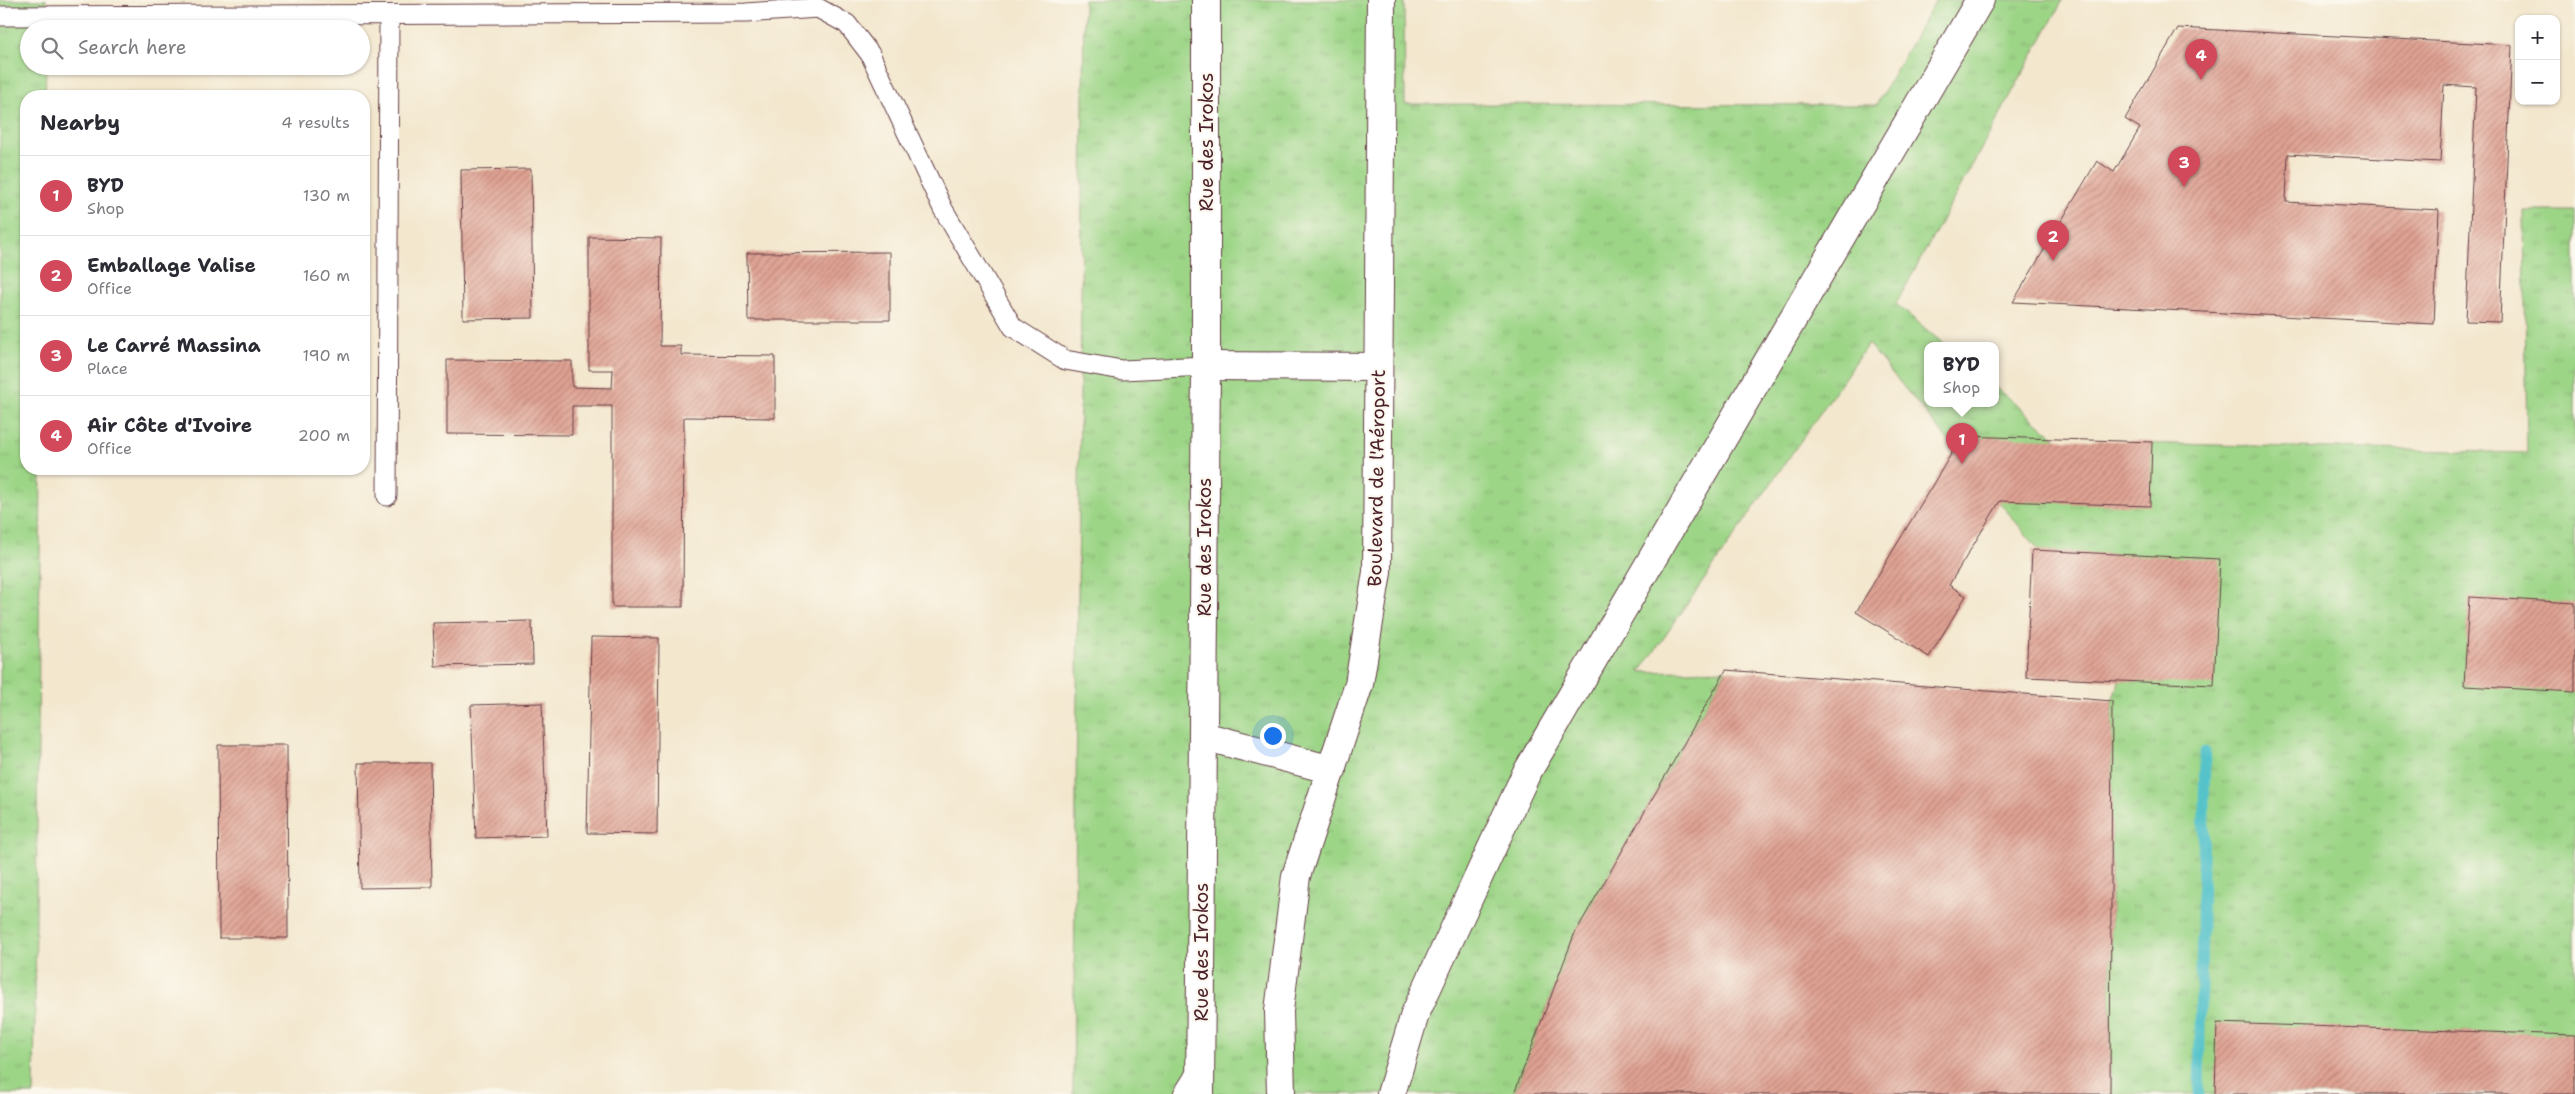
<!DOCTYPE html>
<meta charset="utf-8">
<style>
:root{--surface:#fff;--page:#f7f7f7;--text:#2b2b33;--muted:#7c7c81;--line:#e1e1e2;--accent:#d1495b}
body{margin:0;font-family:"Shantell Sans",sans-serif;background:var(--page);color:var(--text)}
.controls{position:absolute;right:15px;top:15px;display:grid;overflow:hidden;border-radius:10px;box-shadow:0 1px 4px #0004}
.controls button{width:45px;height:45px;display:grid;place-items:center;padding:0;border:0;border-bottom:1px solid var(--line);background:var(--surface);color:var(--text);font:25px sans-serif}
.you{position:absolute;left:1272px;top:735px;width:18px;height:18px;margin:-12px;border:4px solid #fff;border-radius:50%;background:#1a73e8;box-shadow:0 0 0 8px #1a73e833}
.badge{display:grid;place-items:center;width:32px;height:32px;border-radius:50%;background:var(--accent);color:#fff;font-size:16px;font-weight:700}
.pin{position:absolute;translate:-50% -41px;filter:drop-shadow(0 1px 2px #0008)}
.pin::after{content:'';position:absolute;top:26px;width:18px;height:15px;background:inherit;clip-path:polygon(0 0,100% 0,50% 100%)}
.popup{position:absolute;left:1924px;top:342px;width:75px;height:65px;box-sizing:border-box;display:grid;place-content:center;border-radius:10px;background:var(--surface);filter:drop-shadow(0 1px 4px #0005);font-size:16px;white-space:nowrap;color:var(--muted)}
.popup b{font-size:19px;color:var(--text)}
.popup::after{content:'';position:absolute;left:50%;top:100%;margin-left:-10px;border:10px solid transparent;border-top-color:var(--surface)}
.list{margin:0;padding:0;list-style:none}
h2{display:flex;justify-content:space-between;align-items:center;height:65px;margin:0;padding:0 20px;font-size:21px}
h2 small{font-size:16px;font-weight:400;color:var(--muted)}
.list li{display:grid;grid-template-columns:32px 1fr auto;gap:15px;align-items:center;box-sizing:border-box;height:80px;padding:0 20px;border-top:1px solid var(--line)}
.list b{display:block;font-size:19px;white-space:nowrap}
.list p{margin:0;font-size:16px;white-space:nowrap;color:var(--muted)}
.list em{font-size:16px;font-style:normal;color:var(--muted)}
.icon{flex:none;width:28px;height:28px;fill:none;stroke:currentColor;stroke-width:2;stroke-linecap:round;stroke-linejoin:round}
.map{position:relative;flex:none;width:2575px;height:1094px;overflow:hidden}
.search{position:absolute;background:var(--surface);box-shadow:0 1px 4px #0004;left:20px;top:20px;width:350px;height:55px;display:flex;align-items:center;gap:12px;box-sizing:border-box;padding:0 18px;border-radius:28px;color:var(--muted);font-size:19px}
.panel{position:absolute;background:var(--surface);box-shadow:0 1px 4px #0004;left:20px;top:90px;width:350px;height:385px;border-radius:20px}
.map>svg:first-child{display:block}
</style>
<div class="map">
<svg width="2575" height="1094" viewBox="0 0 2575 1094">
<defs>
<pattern id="grass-tufts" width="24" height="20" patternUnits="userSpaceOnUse" patternTransform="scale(1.25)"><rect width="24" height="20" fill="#9dd587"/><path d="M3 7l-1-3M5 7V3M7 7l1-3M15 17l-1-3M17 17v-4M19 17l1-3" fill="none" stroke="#89b675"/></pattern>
<pattern id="building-hatch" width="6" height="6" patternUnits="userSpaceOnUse" patternTransform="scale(1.25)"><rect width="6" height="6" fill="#dfa293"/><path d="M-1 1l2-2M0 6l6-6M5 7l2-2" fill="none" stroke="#b78378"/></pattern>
</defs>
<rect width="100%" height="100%" fill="#fbf7ec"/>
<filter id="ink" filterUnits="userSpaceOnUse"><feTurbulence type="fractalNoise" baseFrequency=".02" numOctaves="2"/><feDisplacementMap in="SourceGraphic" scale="10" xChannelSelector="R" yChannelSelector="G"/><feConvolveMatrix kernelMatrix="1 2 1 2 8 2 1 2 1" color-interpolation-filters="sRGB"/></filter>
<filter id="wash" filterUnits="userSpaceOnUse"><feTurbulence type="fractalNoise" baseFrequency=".0096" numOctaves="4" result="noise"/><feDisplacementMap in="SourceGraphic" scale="20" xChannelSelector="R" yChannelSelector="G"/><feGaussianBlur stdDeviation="1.12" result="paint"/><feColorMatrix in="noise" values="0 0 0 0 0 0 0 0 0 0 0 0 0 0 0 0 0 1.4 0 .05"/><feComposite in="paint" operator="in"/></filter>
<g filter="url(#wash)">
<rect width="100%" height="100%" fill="#f3e7ce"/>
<path fill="url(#grass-tufts)" stroke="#747a59" d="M0,0H46V29H29V66H46L45,96H26V469H41L34,1094H0Z
M1084,0H1404L1405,104L1876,105L1936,0H2063L1896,304L1945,345H1928V403H1996V388L2059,441L2527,453L2524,211H2575V1094H2110L2112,701L2128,657L1868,344L1640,672L1726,670L1574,935L1514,1094H1073Z"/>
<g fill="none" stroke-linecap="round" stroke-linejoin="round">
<path stroke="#56c3cb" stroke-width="11" d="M2199,1094L2205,752"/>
</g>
<g id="blocks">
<path fill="url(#building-hatch)" d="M2178,28L2512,45L2500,322L2466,321L2476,87L2444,85L2440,162L2288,154L2286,202L2439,210L2434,324L2013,302L2097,161L2114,172L2140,128L2125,119Z
M531,169L533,318L463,319L461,170Z
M589,237L661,238L660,346H681V355L775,356V418L684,417L683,607H612V406H572V435L447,434V360L572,361V387L612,388L613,370H589Z
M890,252V320H748L747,253Z
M1962,436L2152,442L2150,506L2000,501L1949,585L1966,596L1929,657L1856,612Z
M2032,550L2220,559L2214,685L2026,677Z
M2469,597L2575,603V692L2464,686Z
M532,621L533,664L435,666L433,623Z
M591,637L659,638L657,834L587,833Z
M1726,670L2112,701L2110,1094H1514L1574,935Z
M542,703L547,836L476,838L471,705Z
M218,745H287L288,938H219Z
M358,763H430L432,887L360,888Z
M2217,1023L2575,1035V1094H2215Z"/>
</g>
</g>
<g filter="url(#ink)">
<use href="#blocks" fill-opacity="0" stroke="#633d43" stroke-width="1"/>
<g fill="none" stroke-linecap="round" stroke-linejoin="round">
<g stroke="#633d43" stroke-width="21">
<path id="lane" d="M0,16L746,13L818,8L847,24L870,54L943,209L1013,327L1065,360L1122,370L1206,366
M387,496L389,15
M1183,1094L1200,1067"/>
</g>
<g stroke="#633d43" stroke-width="30">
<path id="street" d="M1206,366L1378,367
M1203,736L1332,770
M1281,1094L1279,1011L1296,876L1359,684L1377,572L1381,0"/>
</g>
<g stroke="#633d43" stroke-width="30">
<path id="secondary" d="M1200,1094L1206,366V0
M1391,1094L1415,1014L1526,774L1980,0"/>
</g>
<use href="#lane" stroke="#fff" stroke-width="19"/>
<use href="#street" stroke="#fff" stroke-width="28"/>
<use href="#secondary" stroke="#fff" stroke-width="28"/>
</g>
</g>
<g text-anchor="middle" stroke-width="4" stroke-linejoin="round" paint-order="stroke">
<g font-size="19" fill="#4a1f2b" stroke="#fbf7ec">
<text transform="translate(1206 142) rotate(-90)" y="7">Rue des Irokos</text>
<text transform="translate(1376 478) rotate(-89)" y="7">Boulevard de l'Aéroport</text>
<text transform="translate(1204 547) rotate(-90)" y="7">Rue des Irokos</text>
<text transform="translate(1201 952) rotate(-90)" y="7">Rue des Irokos</text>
</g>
</g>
</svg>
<div class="controls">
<button>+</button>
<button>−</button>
</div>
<div class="you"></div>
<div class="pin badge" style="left:1962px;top:464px">1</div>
<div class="popup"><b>BYD</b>Shop</div>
<div class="pin badge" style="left:2053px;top:261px">2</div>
<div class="pin badge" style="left:2184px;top:187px">3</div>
<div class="pin badge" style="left:2201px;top:80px">4</div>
<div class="search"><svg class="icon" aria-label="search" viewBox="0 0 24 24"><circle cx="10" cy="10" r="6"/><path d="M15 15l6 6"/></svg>Search here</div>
<section class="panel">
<h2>Nearby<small>4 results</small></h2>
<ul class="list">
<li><span class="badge">1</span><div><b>BYD</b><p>Shop</p></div><em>130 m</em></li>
<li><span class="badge">2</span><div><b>Emballage Valise</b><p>Office</p></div><em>160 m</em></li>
<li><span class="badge">3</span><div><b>Le Carré Massina</b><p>Place</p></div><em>190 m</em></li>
<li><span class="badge">4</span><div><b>Air Côte d'Ivoire</b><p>Office</p></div><em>200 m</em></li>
</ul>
</section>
</div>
